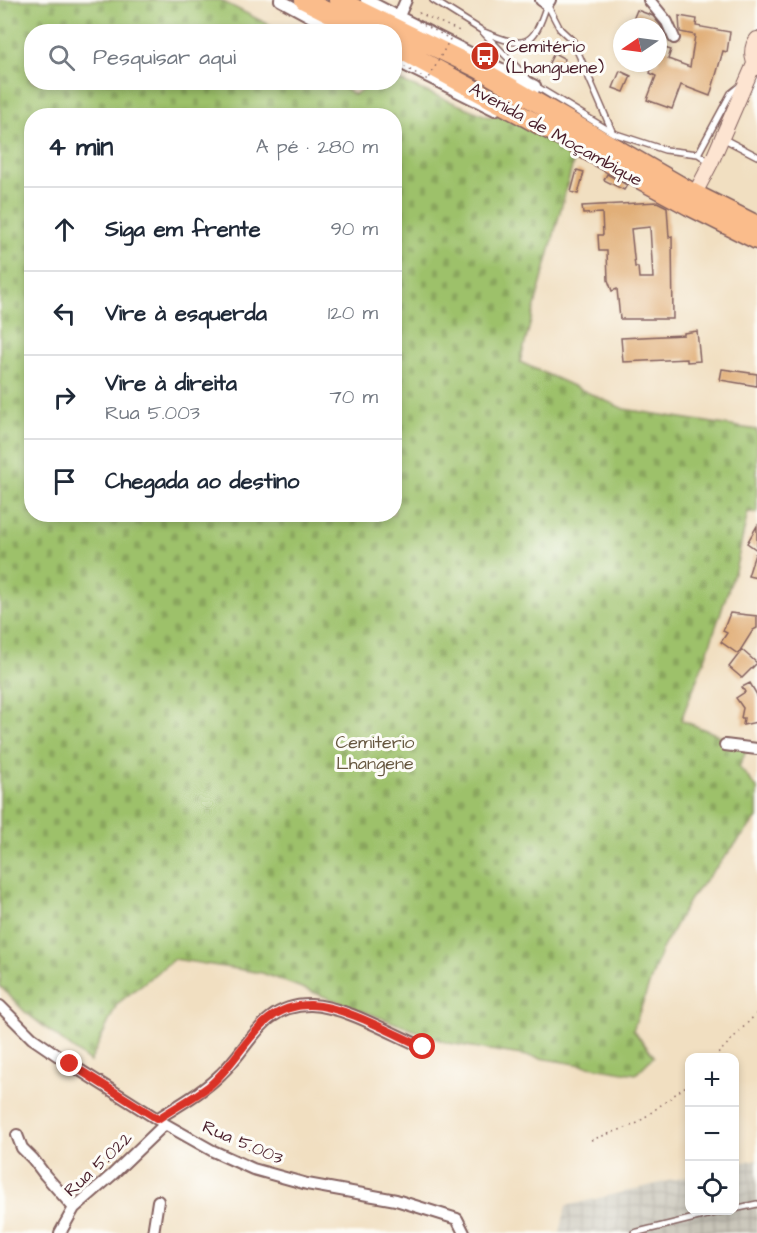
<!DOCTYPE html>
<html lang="pt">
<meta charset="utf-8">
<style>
:root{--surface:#fff;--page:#f2f2f3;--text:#1f2937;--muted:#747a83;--line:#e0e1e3}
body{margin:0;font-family:"Architects Daughter",sans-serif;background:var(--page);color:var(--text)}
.controls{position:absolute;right:18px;bottom:18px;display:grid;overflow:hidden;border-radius:12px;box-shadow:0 3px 9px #0003}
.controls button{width:54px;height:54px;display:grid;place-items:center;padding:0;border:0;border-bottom:2px solid var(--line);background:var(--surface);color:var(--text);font:30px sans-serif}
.compass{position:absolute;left:613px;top:18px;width:54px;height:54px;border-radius:50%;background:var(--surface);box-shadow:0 3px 9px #0003;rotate:257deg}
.stop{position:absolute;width:18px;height:18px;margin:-14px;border:4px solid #d93025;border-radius:50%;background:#fff}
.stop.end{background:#d93025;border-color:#fff;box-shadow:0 2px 6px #0008}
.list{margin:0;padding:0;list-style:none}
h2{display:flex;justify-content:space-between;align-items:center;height:78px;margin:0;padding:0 24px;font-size:26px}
h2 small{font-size:20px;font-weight:400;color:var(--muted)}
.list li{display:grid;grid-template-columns:39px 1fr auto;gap:18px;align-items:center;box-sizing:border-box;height:84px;padding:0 24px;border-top:2px solid var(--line)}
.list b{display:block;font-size:22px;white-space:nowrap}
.list p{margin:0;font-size:20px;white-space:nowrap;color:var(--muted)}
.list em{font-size:20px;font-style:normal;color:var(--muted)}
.icon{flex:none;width:33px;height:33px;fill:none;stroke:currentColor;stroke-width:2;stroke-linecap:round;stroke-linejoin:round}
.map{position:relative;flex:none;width:757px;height:1233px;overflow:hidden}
.search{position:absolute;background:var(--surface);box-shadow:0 3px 9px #0003;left:24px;top:24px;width:378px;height:66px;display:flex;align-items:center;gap:15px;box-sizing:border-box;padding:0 21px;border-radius:24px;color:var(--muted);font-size:22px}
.panel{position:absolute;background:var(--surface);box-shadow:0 3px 9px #0003;left:24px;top:108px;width:378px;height:414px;border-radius:24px}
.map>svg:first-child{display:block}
</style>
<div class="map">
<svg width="757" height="1233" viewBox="0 0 757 1233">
<defs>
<pattern id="industrial-grid" width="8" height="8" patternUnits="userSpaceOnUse" patternTransform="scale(1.5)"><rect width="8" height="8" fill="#c8c4b8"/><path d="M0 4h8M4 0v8" fill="none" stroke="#ada89e"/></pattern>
<pattern id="cemetery-stones" width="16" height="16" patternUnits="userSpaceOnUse" patternTransform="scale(1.5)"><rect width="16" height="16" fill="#9dc16b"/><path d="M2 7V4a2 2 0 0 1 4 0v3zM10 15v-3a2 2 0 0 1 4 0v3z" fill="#89a55d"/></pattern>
</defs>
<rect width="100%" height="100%" fill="#fdfcf7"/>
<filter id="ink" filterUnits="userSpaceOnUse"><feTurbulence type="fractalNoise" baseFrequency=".0167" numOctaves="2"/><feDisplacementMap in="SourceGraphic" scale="12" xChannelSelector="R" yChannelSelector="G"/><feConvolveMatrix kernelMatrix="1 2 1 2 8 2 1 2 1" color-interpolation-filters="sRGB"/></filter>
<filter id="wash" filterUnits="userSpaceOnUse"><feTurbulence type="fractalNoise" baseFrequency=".008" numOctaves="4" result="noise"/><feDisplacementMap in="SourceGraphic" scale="24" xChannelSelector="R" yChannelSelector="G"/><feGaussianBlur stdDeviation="1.35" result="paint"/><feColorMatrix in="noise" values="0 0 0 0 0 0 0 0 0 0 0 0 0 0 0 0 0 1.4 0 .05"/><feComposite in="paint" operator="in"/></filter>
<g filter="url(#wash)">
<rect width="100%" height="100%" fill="#f1dfc1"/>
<path fill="url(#industrial-grid)" d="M757,1159V1233H560L566,1206L689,1176L690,1210H734L735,1164Z"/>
<path fill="url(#cemetery-stones)" stroke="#74704b" stroke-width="1.5" fill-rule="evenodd" d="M0,0H220L281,31L32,32V82H335L354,95L374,83L394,82L395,79L489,117L500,113L576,152L520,362L624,409L757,430V513L748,512L736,567L706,656L681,720L748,747L739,767L757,788V818L690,899L661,951L633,1030L654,1056L636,1074L448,1043L262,973L174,959L117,1004L90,1062L25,1012L0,986ZM32,116H394V514H32Z"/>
<g id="blocks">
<path fill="#e1af78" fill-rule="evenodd" d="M637,10L653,16L661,26L663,32L660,44L658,43V27H630Z
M679,16L697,19L696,26L730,32L727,52L723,51L710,96L681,85L672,109L647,100L656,76L650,73L653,63H658V46L671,50L668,59L690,67L695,35L680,32Z
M554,53L565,59L558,72L547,67Z
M620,71L631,76L624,92L613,88Z
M577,170L584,172L578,194L571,192Z
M607,174L627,185L624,190L604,180Z
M657,202L667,207L669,237L672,236L673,319H620L617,289L612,291L608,280L607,251H599L598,235H603L602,213L583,214L582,206ZM650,227L653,278H639L638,267H635L631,229Z
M697,331L700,361L687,362V359L623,362L621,338L684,335V333Z
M722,369L757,374V386L720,380Z
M757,526V550L747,543Z
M755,554H757V578L748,576Z
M730,613L757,616V628L753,630L738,654L721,642L727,633L723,631Z
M742,650L757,663L742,678L729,667Z
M750,683L757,695V722L743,725L744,718H741L743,708L736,698L745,692L742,687Z"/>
</g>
</g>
<g filter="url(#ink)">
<use href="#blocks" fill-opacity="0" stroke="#846260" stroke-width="1.5"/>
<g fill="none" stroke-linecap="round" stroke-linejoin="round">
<g stroke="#846260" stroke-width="8">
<path id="lane" d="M433,0L481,30L528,79
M547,4L560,29L573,41L612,131
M484,32C525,49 533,48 547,4
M534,85L613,133L665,150L698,154L710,162
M728,141L757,156
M698,154L731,93L741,85
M734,1209L757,1204
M634,1233L727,1210"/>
</g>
<g stroke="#846260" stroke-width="14">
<path id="street" d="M280,0L339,32
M366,0L535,86L531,100
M541,0L547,4L550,0
M649,0L667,22L674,38
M399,16L406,0
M394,60L495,110
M725,745L757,749
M0,1006L32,1038L70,1064L165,1124L213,1151L253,1169L307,1184L396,1200L457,1219L464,1233
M157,1119C179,1105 203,1092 221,1074C251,1046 262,1004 311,1005C344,1006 392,1034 423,1047
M17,1135L22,1148L33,1159L45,1175L74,1208
M60,1233L74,1208L112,1175L165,1124
M153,1233L158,1201"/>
</g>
<g stroke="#846260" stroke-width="16">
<path id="secondary" d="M757,39C750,47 751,59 757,68
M691,201L711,163L754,64"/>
</g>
<g stroke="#846260" stroke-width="21">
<path id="highway" d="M304,0L367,32
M338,0L479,69L695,194L757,225
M394,46L689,206L757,240"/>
</g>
<path stroke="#846260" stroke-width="1.5" stroke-dasharray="1.5 4.5" stroke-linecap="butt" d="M714,1058L757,1013
M591,1140L636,1124L690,1083"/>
<use href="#lane" stroke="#fff" stroke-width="5"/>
<use href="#street" stroke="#fff" stroke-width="10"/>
<use href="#secondary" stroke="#fde4d1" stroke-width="14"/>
<use href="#highway" stroke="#fabc8b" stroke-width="18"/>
<path stroke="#846260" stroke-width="1.5" stroke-dasharray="1.5 4.5" stroke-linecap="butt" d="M394,61L428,80L450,39L416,20L419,13L462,32"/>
</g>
</g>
<g fill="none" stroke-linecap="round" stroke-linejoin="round" filter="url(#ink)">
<path stroke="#d93025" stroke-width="8" d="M70,1064L158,1119C174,1108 192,1099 208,1087C244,1058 257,1004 311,1005C344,1006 392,1033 423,1047"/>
</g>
<defs>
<g id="bus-disc" transform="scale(1.5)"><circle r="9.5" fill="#c8321e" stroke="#fdfcf7"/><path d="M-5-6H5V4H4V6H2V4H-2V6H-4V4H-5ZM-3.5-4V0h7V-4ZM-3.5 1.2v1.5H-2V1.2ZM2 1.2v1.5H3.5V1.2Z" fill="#fff"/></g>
</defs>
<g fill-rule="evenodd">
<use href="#bus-disc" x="485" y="56"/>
</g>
<g text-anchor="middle" stroke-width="6" stroke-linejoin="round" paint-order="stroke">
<g font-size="18" fill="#4a1f2b" stroke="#fdfcf7" text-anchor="start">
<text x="506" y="52">Cemitério<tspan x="506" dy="21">(Lhanguene)</tspan></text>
</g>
<g font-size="18" fill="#4a1f2b" stroke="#fdfcf7">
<text transform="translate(556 134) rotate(29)" y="6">Avenida de Moçambique</text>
<text transform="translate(243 1142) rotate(23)" y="6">Rua 5.003</text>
<text transform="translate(98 1164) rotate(-43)" y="6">Rua 5.022</text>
</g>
<g font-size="18" fill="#675841" stroke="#fdfcf7">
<text x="375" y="748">Cemiterio<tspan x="375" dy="21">Lhangene</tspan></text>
</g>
</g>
</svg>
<div class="controls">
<button>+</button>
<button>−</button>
<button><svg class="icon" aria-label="locate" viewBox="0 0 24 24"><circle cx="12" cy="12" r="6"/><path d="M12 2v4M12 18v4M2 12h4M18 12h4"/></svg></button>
</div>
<svg class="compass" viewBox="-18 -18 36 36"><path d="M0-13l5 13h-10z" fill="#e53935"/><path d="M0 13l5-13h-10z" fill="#747a83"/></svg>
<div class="stop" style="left:423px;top:1047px"></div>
<div class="stop end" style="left:70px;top:1064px"></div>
<div class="search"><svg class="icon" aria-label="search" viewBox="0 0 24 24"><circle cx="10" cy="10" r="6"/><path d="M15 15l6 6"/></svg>Pesquisar aqui</div>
<section class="panel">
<h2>4 min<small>A pé · 280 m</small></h2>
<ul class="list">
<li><svg class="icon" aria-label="ahead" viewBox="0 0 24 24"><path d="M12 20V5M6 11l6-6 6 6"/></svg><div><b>Siga em frente</b></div><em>90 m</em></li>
<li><svg class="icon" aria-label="left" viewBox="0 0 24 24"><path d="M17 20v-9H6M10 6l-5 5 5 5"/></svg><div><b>Vire à esquerda</b></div><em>120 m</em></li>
<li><svg class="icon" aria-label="right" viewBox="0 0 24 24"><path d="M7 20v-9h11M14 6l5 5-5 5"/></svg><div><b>Vire à direita</b><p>Rua 5.003</p></div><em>70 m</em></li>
<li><svg class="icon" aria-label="arrive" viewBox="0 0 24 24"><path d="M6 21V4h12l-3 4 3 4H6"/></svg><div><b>Chegada ao destino</b></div></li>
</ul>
</section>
</div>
